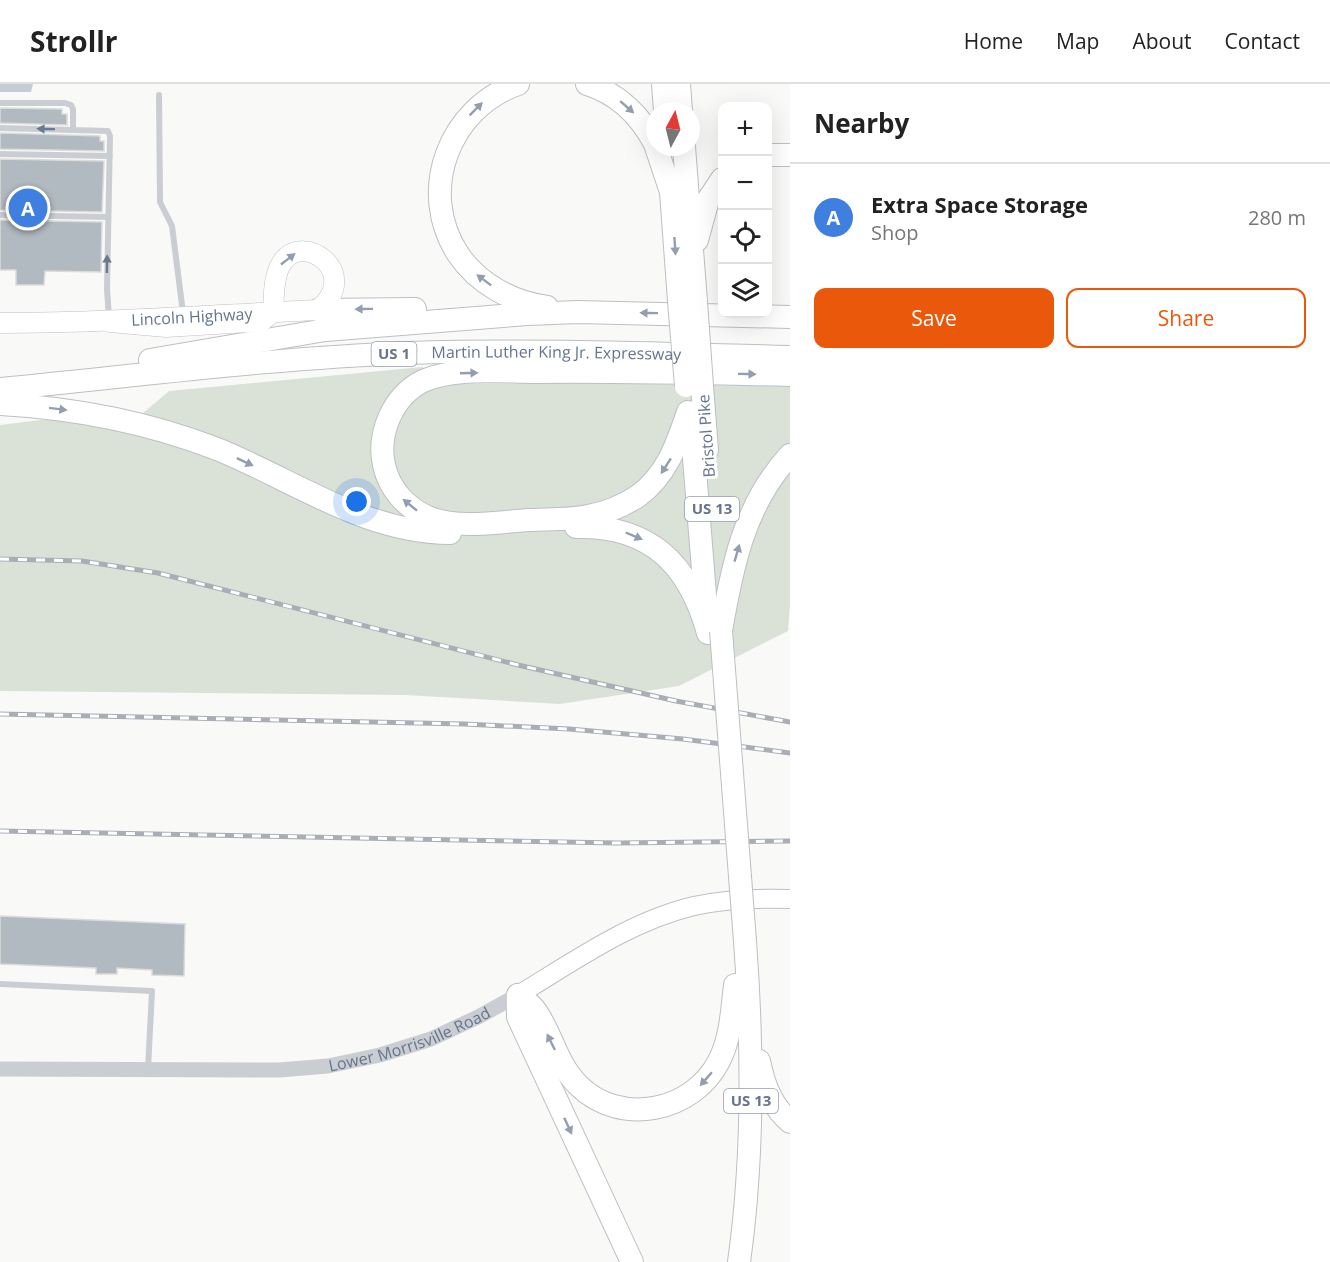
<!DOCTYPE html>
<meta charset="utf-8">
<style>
:root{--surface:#fff;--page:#f6f6f6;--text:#222;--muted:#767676;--line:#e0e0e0;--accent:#ea580c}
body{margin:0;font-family:"Open Sans",sans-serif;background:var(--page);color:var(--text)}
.controls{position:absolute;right:18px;top:18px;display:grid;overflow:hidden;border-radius:12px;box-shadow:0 6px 24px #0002}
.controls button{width:54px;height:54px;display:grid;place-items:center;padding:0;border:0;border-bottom:2px solid var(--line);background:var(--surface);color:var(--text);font:30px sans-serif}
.compass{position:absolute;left:646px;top:18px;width:54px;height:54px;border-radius:50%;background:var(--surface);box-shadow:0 6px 24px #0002;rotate:7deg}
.you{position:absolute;left:357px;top:418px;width:21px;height:21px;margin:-15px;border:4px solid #fff;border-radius:50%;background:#1a73e8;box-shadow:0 0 0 9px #1a73e833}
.badge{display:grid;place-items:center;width:39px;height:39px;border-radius:50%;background:var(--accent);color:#fff;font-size:20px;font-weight:700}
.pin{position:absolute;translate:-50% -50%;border:3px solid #fff;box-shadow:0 2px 6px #0006}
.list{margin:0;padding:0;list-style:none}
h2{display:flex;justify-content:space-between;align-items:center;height:78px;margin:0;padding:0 24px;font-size:26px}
h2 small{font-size:20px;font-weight:400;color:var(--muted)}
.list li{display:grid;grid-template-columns:39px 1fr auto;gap:18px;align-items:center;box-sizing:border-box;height:108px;padding:0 24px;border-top:2px solid var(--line)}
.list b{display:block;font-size:22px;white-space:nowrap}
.list p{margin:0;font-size:20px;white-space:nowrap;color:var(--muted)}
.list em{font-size:20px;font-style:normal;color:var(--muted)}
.actions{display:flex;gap:12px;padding:18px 24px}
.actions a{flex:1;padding:14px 0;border:2px solid var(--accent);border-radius:12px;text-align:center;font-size:21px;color:var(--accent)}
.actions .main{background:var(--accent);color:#fff}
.icon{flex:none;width:33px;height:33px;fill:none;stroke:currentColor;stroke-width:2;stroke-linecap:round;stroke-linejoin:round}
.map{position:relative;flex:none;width:790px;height:1178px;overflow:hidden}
header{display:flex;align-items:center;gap:36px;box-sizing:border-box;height:84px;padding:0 30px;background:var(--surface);border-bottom:2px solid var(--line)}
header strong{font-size:28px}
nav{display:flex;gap:33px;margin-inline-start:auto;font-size:21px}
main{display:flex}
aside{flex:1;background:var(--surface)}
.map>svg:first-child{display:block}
</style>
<header>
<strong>Strollr</strong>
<nav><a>Home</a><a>Map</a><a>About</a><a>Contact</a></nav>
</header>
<main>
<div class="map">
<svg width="790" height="1178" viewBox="0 0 790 1178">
<rect width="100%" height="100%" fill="#f9faf7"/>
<path fill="#dae2d8" d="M422,283L452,300L566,299L790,302V521L788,547L679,602L560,620L405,611L0,607V341L40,336L143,329L169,307Z"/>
<path fill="#c4cdd4" d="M0,0H33L31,8H0Z"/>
<path fill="#b1b9c1" stroke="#dbdcd9" stroke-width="1.5" d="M0,24L62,25V30H67V41L0,39Z
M0,49L100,52V57H104V67L0,65Z
M0,75L104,77L102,128L0,126Z
M0,136L102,138L101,188L45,187L44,201H16V186H0Z
M0,832L185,840L184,892L152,891V886L117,884V890H96V884L0,880Z"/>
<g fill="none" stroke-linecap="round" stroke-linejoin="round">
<g stroke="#bbc0c6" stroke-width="20">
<path id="secondary" d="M518,911C573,878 630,837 694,822C726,815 757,814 790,815"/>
</g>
<g stroke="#bcc0c5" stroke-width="21">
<g id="primary">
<path id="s2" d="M0,239C106,239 212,231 318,226C364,189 300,143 280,182C273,196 274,214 273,228L262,237L166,243L110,238"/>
</g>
</g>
<g stroke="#bcbfc3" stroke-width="24">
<g id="motorway">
<path d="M518,0C449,24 417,107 458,170C478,200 512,218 547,223"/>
<path d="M587,0C619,10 640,31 655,60"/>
<path d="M663,0L665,27"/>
<path d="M679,0L681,27"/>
<path d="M656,63L671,108L679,217"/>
<path d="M684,63L696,217"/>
<path d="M768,71H790"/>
<path d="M697,156L708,116L722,95"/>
<path d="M318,226L415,225"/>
<path d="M150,276L325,246L527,230L578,228L790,233"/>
<path d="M702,302L707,366"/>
<path id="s3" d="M0,305C136,292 272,274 408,269C535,265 663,270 790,273"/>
<path d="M0,320C74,324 147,338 217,365C294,396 365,449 450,449"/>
<path d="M688,328C677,360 667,391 638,412C623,422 606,429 588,432C569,436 549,435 529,436C498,438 460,445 430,434C407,425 389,405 384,381C377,349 393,312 423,297C454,283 502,288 536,288C620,287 705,289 790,291"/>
<path d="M689,332L694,374L706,523"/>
<path d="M576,443C650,441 689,480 708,549"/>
<path d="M721,547C732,483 744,421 790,371"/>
<path d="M518,911C523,915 531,920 535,926C552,949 556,979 578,1001C620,1043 693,1028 719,977C731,954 732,926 735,901"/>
<path d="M518,911V933L632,1178"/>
<path d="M759,977C764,1001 771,1021 790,1038"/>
<path d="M739,1178C754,1071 753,964 745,857"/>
</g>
</g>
<path stroke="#cacdd2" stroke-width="6" d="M159,11L160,118L172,142L183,229
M0,19H65L71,21L73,25V45
M0,44L108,47L110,52L107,205L109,234
M0,70L110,72
M0,131L108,133
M0,900L152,907L148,985"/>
<path stroke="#cacdd2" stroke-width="15" id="s1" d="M0,985L279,986L328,982L380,971L431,955L478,933L518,911"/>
<use href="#secondary" stroke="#fff" stroke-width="18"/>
<use href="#primary" stroke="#fff" stroke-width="20"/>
<use href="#motorway" stroke="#fff" stroke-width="22"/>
<g stroke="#a9aeb6" stroke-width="5">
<path id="rail" d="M0,475L82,477L158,489L518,581L676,617L790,638
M0,630L464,640L569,645L683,655L790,669
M0,747L617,759L790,757"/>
</g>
<use href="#rail" stroke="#fff" stroke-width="3" stroke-dasharray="9" stroke-linecap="butt"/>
<g stroke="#bcbfc3" stroke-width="24" stroke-linecap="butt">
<path id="motorway-bridge" d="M679,217L686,302
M696,217L702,302
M721,547L745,857"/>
</g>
<use href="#motorway-bridge" stroke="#fff" stroke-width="22"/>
</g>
<defs><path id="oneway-solid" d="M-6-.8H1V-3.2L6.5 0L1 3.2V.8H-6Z" transform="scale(1.5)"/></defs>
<g fill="#939eae">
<use href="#oneway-solid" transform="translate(627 23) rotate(41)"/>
<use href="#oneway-solid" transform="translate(476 25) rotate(-45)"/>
<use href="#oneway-solid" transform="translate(675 162) rotate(86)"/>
<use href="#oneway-solid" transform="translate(288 175) rotate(-38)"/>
<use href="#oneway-solid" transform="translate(484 196) rotate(-143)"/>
<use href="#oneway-solid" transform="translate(364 225) rotate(179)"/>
<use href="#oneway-solid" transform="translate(649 229) rotate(-179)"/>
<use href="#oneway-solid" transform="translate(469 289) rotate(-2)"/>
<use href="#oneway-solid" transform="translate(747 290) rotate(1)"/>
<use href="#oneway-solid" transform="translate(58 325) rotate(7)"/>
<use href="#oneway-solid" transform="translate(245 378) rotate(25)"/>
<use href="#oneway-solid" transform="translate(666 382) rotate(123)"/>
<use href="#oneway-solid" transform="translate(410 421) rotate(-141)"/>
<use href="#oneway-solid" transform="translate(634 452) rotate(23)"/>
<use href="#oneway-solid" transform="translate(737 469) rotate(-74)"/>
<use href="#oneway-solid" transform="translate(551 958) rotate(-116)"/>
<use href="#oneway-solid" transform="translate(706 995) rotate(131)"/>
<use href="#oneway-solid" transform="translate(568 1042) rotate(65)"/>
</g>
<g fill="#6a7990">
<use href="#oneway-solid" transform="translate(46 45) rotate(-179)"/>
<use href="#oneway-solid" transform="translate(107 180) rotate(-89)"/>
</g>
<g text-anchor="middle" stroke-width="6" stroke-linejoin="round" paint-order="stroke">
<g fill="#fff" stroke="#939eae" stroke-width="1.5">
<rect x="371.5" y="258" width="45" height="24" rx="4.5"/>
<rect x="685" y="413" width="54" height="24" rx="4.5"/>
<rect x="724" y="1005" width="54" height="24" rx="4.5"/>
</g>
<g font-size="15" font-weight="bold" fill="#65758c">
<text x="394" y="275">US 1</text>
<text x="712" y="430">US 13</text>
<text x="751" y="1022">US 13</text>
</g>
<g font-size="16" fill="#65758c" stroke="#fff">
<text dy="6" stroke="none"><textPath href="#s2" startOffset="192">Lincoln Highway</textPath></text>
<text dy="6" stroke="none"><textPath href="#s3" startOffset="558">Martin Luther King Jr. Expressway</textPath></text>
<text transform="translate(706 352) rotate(-94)" y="6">Bristol Pike</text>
<text dy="6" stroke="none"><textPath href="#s1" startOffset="414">Lower Morrisville Road</textPath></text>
</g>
</g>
</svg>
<div class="controls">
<button>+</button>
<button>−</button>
<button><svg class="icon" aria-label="locate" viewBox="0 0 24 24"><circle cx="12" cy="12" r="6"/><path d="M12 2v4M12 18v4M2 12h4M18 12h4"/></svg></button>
<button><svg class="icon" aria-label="layers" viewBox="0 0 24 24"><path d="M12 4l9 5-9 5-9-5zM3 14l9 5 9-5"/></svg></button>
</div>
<svg class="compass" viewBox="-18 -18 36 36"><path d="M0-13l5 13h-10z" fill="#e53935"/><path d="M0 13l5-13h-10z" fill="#767676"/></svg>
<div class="you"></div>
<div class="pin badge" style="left:28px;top:124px;background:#3f7fe0">A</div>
</div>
<aside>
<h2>Nearby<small></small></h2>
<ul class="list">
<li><span class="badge" style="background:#3f7fe0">A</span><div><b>Extra Space Storage</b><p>Shop</p></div><em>280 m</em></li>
</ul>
<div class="actions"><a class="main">Save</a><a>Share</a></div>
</aside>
</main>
